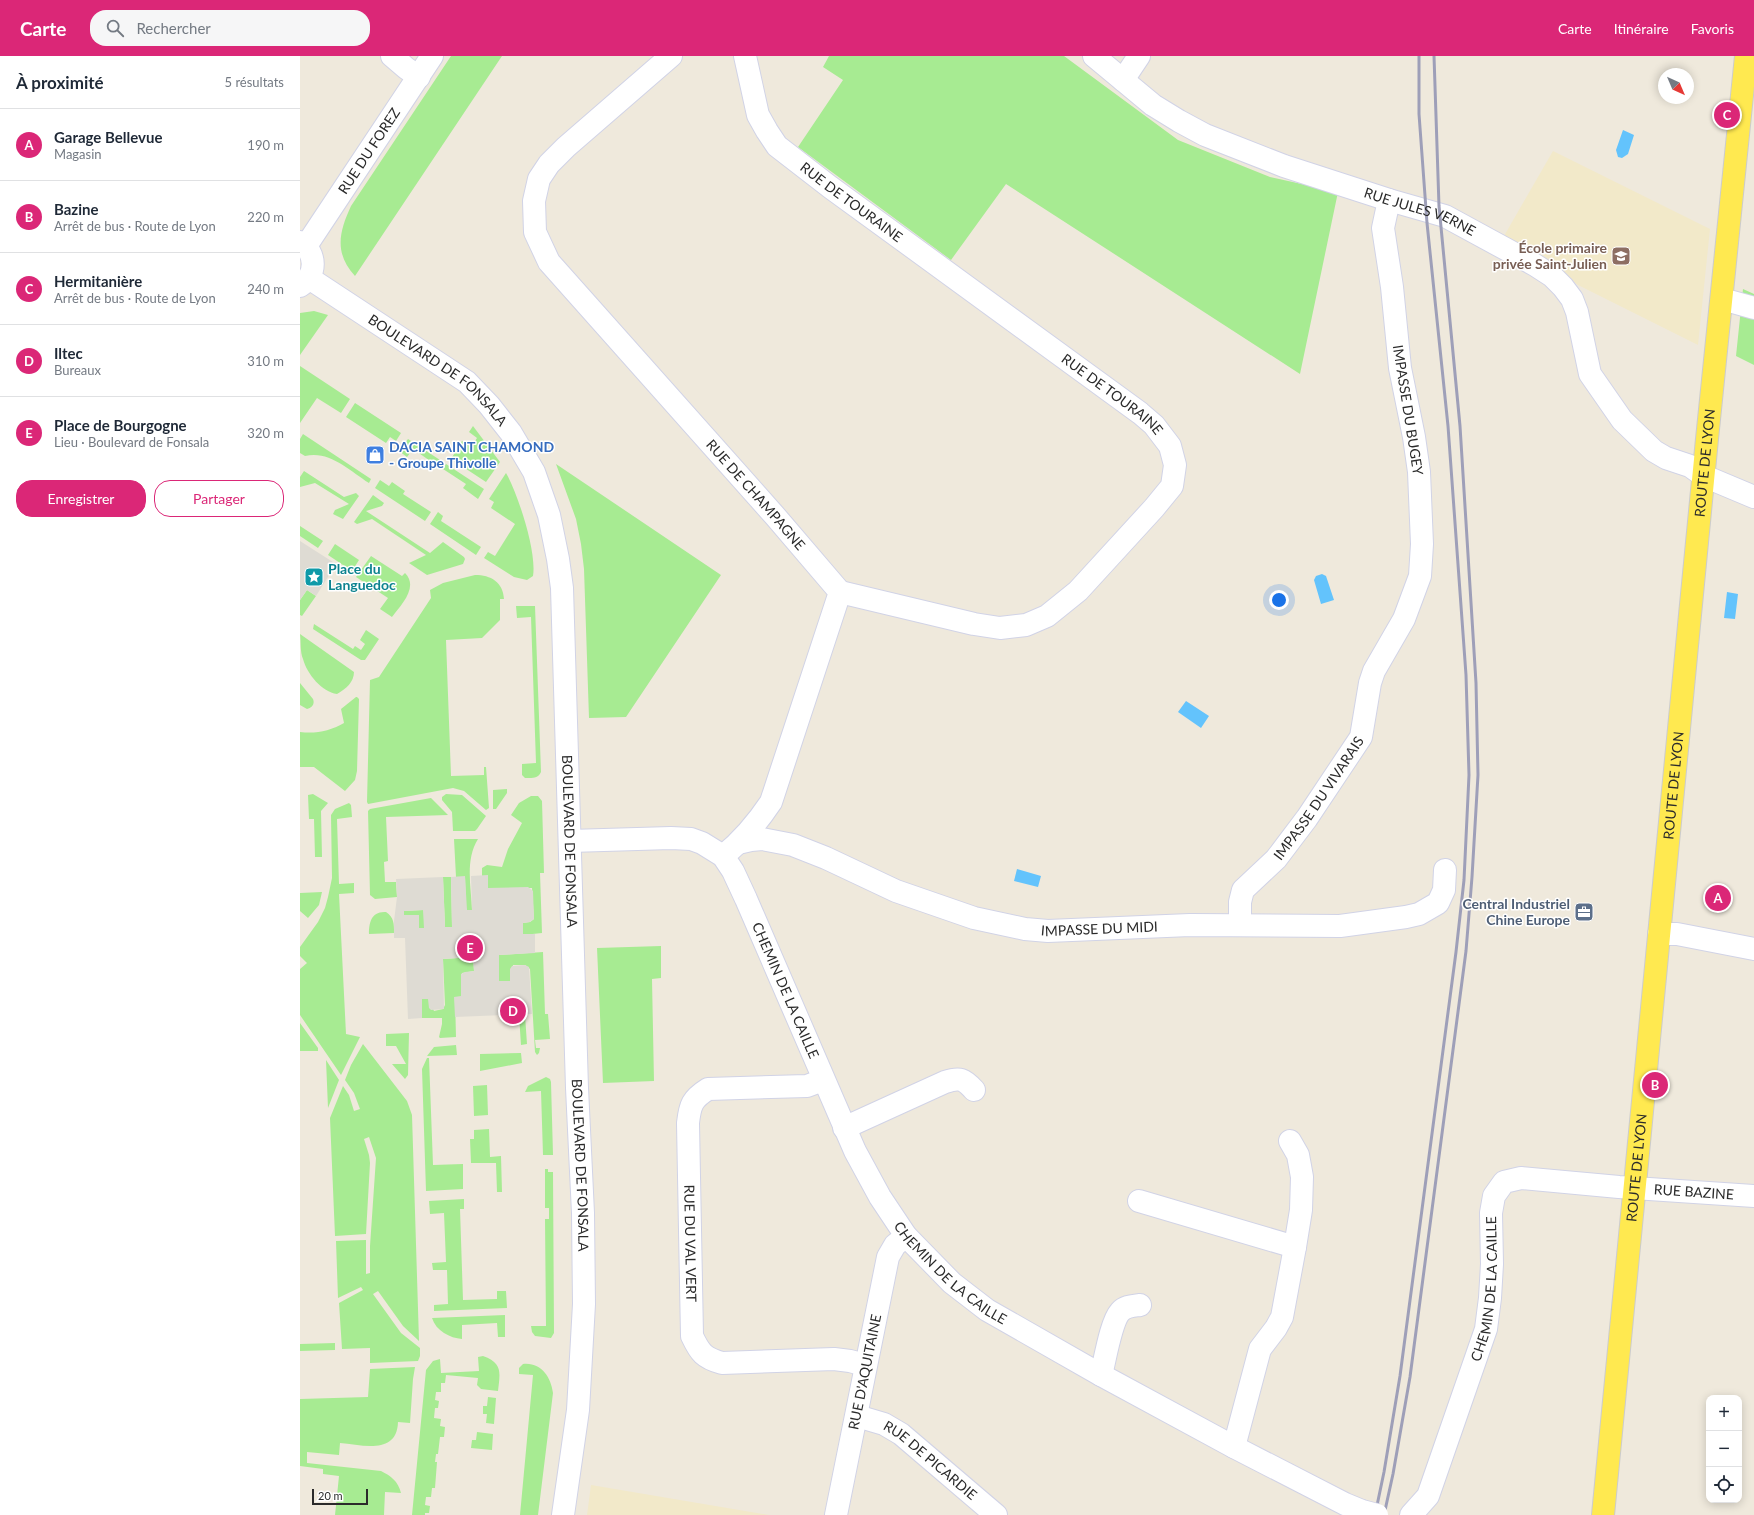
<!DOCTYPE html>
<html lang="fr">
<meta charset="utf-8">
<style>
:root{--surface:#fff;--page:#f6f6f7;--text:#1f2937;--muted:#747a83;--line:#e0e1e3;--accent:#db2777}
body{margin:0;font-family:Lato,sans-serif;background:var(--page);color:var(--text)}
.controls{position:absolute;right:12px;bottom:12px;display:grid;overflow:hidden;border-radius:8px;box-shadow:0 2px 10px #0003}
.controls button{width:36px;height:36px;display:grid;place-items:center;padding:0;border:0;border-bottom:1px solid var(--line);background:var(--surface);color:var(--text);font:20px sans-serif}
.compass{position:absolute;left:1358px;top:12px;width:36px;height:36px;border-radius:50%;background:var(--surface);box-shadow:0 2px 10px #0003;rotate:136deg}
.scale{position:absolute;left:12px;bottom:10px;width:56px;box-sizing:border-box;padding-left:4px;border:2px solid #2b2b2b;border-top:0;font-size:11px;line-height:14px;white-space:nowrap;color:#2b2b2b;-webkit-text-stroke:3px #fff;paint-order:stroke}
.you{position:absolute;left:979px;top:544px;width:14px;height:14px;margin:-10px;border:3px solid #fff;border-radius:50%;background:#1a73e8;box-shadow:0 0 0 6px #1a73e833}
.badge{display:grid;place-items:center;width:26px;height:26px;border-radius:50%;background:var(--accent);color:#fff;font-size:13px;font-weight:700}
.pin{position:absolute;translate:-50% -50%;border:2px solid #fff;box-shadow:0 1px 4px #0006}
.list{margin:0;padding:0;list-style:none}
h2{display:flex;justify-content:space-between;align-items:center;height:52px;margin:0;padding:0 16px;font-size:17px}
h2 small{font-size:13px;font-weight:400;color:var(--muted)}
.list li{display:grid;grid-template-columns:26px 1fr auto;gap:12px;align-items:center;box-sizing:border-box;height:72px;padding:0 16px;border-top:1px solid var(--line)}
.list b{display:block;font-size:15px;white-space:nowrap}
.list p{margin:0;font-size:13px;white-space:nowrap;color:var(--muted)}
.list em{font-size:13px;font-style:normal;color:var(--muted)}
.actions{display:flex;gap:8px;padding:12px 16px}
.actions a{flex:1;padding:9px 0;border:1px solid var(--accent);border-radius:16px;text-align:center;font-size:14px;color:var(--accent)}
.actions .main{background:var(--accent);color:#fff}
.icon{flex:none;width:22px;height:22px;fill:none;stroke:currentColor;stroke-width:2;stroke-linecap:round;stroke-linejoin:round}
.map{position:relative;flex:none;width:1454px;height:1459px;overflow:hidden}
header{display:flex;align-items:center;gap:24px;box-sizing:border-box;height:56px;padding:0 20px;background:var(--accent);color:#fff}
header strong{font-size:19px}
nav{display:flex;gap:22px;margin-inline-start:auto;font-size:14px}
.search{width:280px;height:36px;background:var(--page);display:flex;align-items:center;gap:10px;box-sizing:border-box;padding:0 14px;border-radius:16px;color:var(--muted);font-size:15px}
main{display:flex}
aside{flex:1;background:var(--surface)}
.map>svg:first-child{display:block}
</style>
<header>
<strong>Carte</strong>
<div class="search"><svg class="icon" aria-label="search" viewBox="0 0 24 24"><circle cx="10" cy="10" r="6"/><path d="M15 15l6 6"/></svg>Rechercher</div>
<nav><a>Carte</a><a>Itinéraire</a><a>Favoris</a></nav>
</header>
<main>
<aside>
<h2>À proximité<small>5 résultats</small></h2>
<ul class="list">
<li><span class="badge">A</span><div><b>Garage Bellevue</b><p>Magasin</p></div><em>190 m</em></li>
<li><span class="badge">B</span><div><b>Bazine</b><p>Arrêt de bus · Route de Lyon</p></div><em>220 m</em></li>
<li><span class="badge">C</span><div><b>Hermitanière</b><p>Arrêt de bus · Route de Lyon</p></div><em>240 m</em></li>
<li><span class="badge">D</span><div><b>Iltec</b><p>Bureaux</p></div><em>310 m</em></li>
<li><span class="badge">E</span><div><b>Place de Bourgogne</b><p>Lieu · Boulevard de Fonsala</p></div><em>320 m</em></li>
</ul>
<div class="actions"><a class="main">Enregistrer</a><a>Partager</a></div>
</aside>
<div class="map">
<svg width="1454" height="1459" viewBox="0 0 1454 1459">
<rect width="100%" height="100%" fill="#efe9dc"/>
<path fill="#f2e9c9" d="M1253,95L1410,173L1398,289L1278,229L1258,215L1204,180Z
M291,1429L451,1456L469,1459H287Z"/>
<path fill="#a7eb92" d="M151,0H202L55,220C34,197 39,176 51,150Z
M529,0H764L878,84L970,121L1038,136L1000,318L706,128L651,204L498,91L543,24L523,11Z
M1443,233L1454,238V309L1436,300Z
M14,255L28,259L0,299V257Z
M0,310L50,343L41,357L17,342L0,367Z
M55,347L101,377L96,385L90,381L86,387L46,361Z
M173,370L200,406L186,426L151,403L162,385L171,391L177,382L169,376Z
M3,378L71,423L69,427C49,414 29,394 5,400L0,397V383Z
M108,383L140,404L136,409L113,393L107,401L99,395Z
M146,408L184,433L178,443L163,432L166,428L143,413Z
M256,408L421,519L326,661L289,662L284,513L281,488L276,463Z
M4,415L44,441L56,437L59,440L43,463L33,458L35,454L49,448L15,427L0,431V421Z
M206,417C218,438 237,496 233,520L227,524L214,521L184,502L188,496L195,500L215,468L191,452L194,446L189,443Z
M80,424L89,430L92,426L105,435L103,438L131,456L125,465L75,432Z
M73,439L84,447L82,450L66,455L130,497L143,486L164,501L165,503L163,508L127,519L109,507L126,499L72,463L57,468L54,466Z
M138,456L143,460L141,465L181,491L176,499L130,468Z
M0,470L23,485L18,492L0,480Z
M35,488L59,504L52,515L28,499Z
M71,500L102,520L105,517C119,531 101,549 92,561L80,553L88,542L56,521Z
M175,519C191,519 203,526 204,543H200V564L182,582L146,584L151,720L184,719V711H186L189,752L186,754L164,735L153,732L68,748L67,746L70,624L79,621L131,542L130,534L143,527Z
M7,534L16,540L2,560L0,559V544Z
M216,550H235L241,716C238,723 232,722 225,722L222,719V708L236,707L231,561L217,562Z
M14,568L53,593L55,590L61,594L65,588L60,584L66,574L79,583L65,604H61L13,573Z
M0,578L54,616C54,626 46,633 37,638C22,636 7,618 3,603C0,596 1,586 0,578Z
M0,627L13,643C15,648 12,652 7,653L0,649Z
M56,641H57L59,643L57,715L55,724L45,735L14,711H0V676C16,678 30,675 44,667L41,653Z
M207,733V737L196,753H193V734Z
M13,738L28,747L21,755L22,801H15L14,763H9L8,739Z
M146,738L162,739L186,760L177,773L175,775H153L152,756L142,744V741Z
M231,740H238L242,745L244,817H240L242,877L223,879V867L230,866L234,863L232,832H188L182,820V812L187,809L202,811L208,793L222,767L211,759L219,747Z
M131,742L148,759L86,761L88,805L84,806L85,826H96L97,841L75,843L70,839L68,755L70,753Z
M49,747L51,749L52,761L37,763L39,828L54,827V837L39,838L46,978L60,981L41,1019L0,959V913L7,907L0,900V891L18,866L25,852L28,841L32,822L31,759L35,753Z
M154,783H178C165,804 171,830 172,854H166L165,821H156Z
M143,821H151L152,871H145Z
M22,836L19,849L8,862L0,855V837Z
M124,854V872H119L104,859V855Z
M86,856C94,861 94,868 94,877L69,878C69,867 71,855 86,856Z
M361,890V922L352,923L354,1025L303,1027L297,892Z
M243,896L245,958H248L250,983L235,984L236,992H240L239,997L237,999L235,996L230,913L225,909H213L210,925H199V899Z
M173,901L174,915L162,917L161,941H155L156,981L140,982L139,981L142,968V962H122L121,943L128,942L134,955L143,953L145,949L143,903Z
M219,959H225L227,988L221,989Z
M0,967L18,992V995H0Z
M109,977L108,1019L105,1023L92,1008H106L96,990H86V978Z
M63,988L107,1045L112,1059L119,1285L103,1270L78,1235L73,1238L101,1277L120,1292V1300L118,1305L70,1307V1292L42,1293L39,1247L63,1234L61,1231L38,1242L36,1185L66,1184V1218L70,1217V1190L76,1102L69,1081L64,1083L69,1099L70,1107L66,1178L35,1180L30,1062L43,1030L49,1039L54,1055L60,1053L54,1037L45,1024L51,1009Z
M156,989L157,999L127,1000L134,991Z
M221,997L222,1007L180,1015V998Z
M127,1002H129L133,1109L163,1108V1133L126,1135L122,1013Z
M26,1004L39,1024L28,1052Z
M246,1021L250,1023L251,1026L253,1099H243L241,1035L225,1036L228,1030Z
M187,1029L188,1059L174,1060L173,1030Z
M189,1073L190,1101L201,1100L202,1136H197L196,1107H171L170,1083H174V1074Z
M245,1113H248V1116H253L254,1277L251,1282L235,1280L232,1276L231,1270H246L245,1163H249V1152H245Z
M164,1143V1153H160L163,1244L197,1243V1235H206L207,1252L134,1255V1249L148,1248L147,1214H133L132,1207L146,1206L144,1157L130,1158L129,1145Z
M205,1259V1281H198L197,1267L162,1269V1283C150,1282 136,1275 132,1262Z
M35,1287V1294L0,1295V1288Z
M183,1300C203,1307 200,1317 198,1335L181,1333L177,1329L178,1322L146,1319L145,1327H141V1336H136L135,1344L139,1345L138,1352H135L134,1362L141,1363L140,1370L145,1371L144,1381H140L138,1398H136L135,1406H137L135,1432H132L131,1441H126L125,1449L130,1450L129,1457H125V1459H112L126,1314L133,1305L140,1303L141,1317L179,1315L178,1301Z
M223,1308C241,1306 251,1321 253,1337L238,1459H220L233,1319L219,1318V1312Z
M115,1311L113,1323L110,1367L98,1366C97,1399 63,1389 40,1387L39,1399L7,1396V1407L81,1415C91,1420 98,1425 101,1437L85,1436L84,1459H35L39,1420L23,1418V1413L0,1410V1343L68,1341L70,1313Z
M188,1341L196,1342L194,1368L186,1367L187,1358H183V1350H187Z
M177,1376L193,1378L192,1394L171,1392L172,1384H176Z"/>
<path fill="#dedbd3" fill-rule="evenodd" d="M0,485L36,508L16,540L7,534L0,544Z
M188,819V832L228,831L233,835L234,863L230,866L223,867V878H235V897L199,899V925H210V913L212,910L225,909L229,911L232,958L155,961L154,941L161,940V918L165,916L174,915L173,901L143,903L144,953L131,954L129,952L128,943H122V962L108,963L105,882H94V865L97,841L96,823L143,821L145,871H152L151,821L165,820L167,854H172L171,820ZM123,854L124,872H119V859H104V855Z"/>
<path fill="#63c3fc" d="M1323,74L1334,79L1328,98L1322,102L1318,101L1316,94Z
M1022,518L1026,520L1034,544L1021,548L1014,524L1016,520Z
M1427,536L1438,538L1435,563L1424,562Z
M886,645L909,660L901,672L878,656Z
M717,813L741,820L738,831L714,825Z"/>
<g fill="none" stroke-linecap="round" stroke-linejoin="round">
<g stroke="#d1d3e6" stroke-width="24">
<g id="minor">
<path d="M92,0L106,12L119,21"/>
<path id="s1" d="M371,0L266,91L249,108L239,123L234,145L235,176L249,206L475,460L540,536L471,746C457,767 443,784 423,800"/>
<path id="s2" d="M445,0L458,59L467,75L477,90L530,131L840,357L854,369L870,390L875,409L872,430L854,452L778,535L747,560L726,569L700,572L674,568L540,536"/>
<path id="s3" d="M794,0L853,49L879,65L905,79L984,110L1089,144L1145,160L1235,209L1252,220L1263,231L1272,243L1277,256L1290,318L1322,364L1354,395L1366,402L1390,410L1404,420L1454,441"/>
<path d="M823,24L839,0"/>
<path d="M0,186C17,197 17,219 0,230"/>
<path id="s4" d="M6,190L132,0"/>
<path id="s5" d="M9,222L167,326L189,349L211,377L234,416L249,459L258,503L262,532L277,1032L283,1157L284,1248L278,1354L263,1459"/>
<path d="M1422,243L1454,252"/>
<path id="s6" d="M270,785L371,782L391,783L402,787L423,800L433,815L446,843L555,1095L580,1141L606,1180L652,1227L687,1254L801,1319L934,1391L1045,1448L1062,1455"/>
<path id="s7" d="M438,787L451,784L462,783L493,789L526,802L596,835L674,862L725,873L748,875L890,869L1040,870L1106,861L1119,858L1138,847L1144,834L1145,814"/>
<path id="s8" d="M940,869V846L943,834L976,803L1007,762L1061,681L1070,627L1074,615L1104,563L1120,520L1122,488L1119,416L1114,381L1100,312L1092,231L1083,172L1089,144"/>
<path d="M1359,878H1377L1454,893"/>
<path id="s9" d="M523,1024L507,1030L408,1033C392,1043 390,1049 388,1067L392,1280C400,1297 404,1302 422,1307L534,1303L550,1305L565,1309"/>
<path d="M544,1072L645,1026C660,1021 664,1023 674,1034"/>
<path d="M839,1145L995,1191"/>
<path d="M801,1319C805,1304 811,1266 820,1256C825,1250 833,1250 840,1249"/>
<path id="s10" d="M557,1360L584,1368L601,1378L696,1459"/>
<path d="M934,1391L960,1293L976,1272L982,1261L995,1191L1001,1154L1002,1121L998,1099L990,1085"/>
<path id="s11" d="M536,1459L588,1201L595,1189L606,1180"/>
<path id="s12" d="M1111,1459L1128,1440L1186,1273L1190,1242L1192,1208L1191,1157L1194,1140L1204,1126L1221,1122L1319,1131L1454,1140"/>
</g>
</g>
<g stroke="#ccc" stroke-width="24">
<g id="major">
<path id="s13" d="M1303,1459L1407,383L1446,0"/>
</g>
</g>
<use href="#minor" stroke="#fff" stroke-width="22"/>
<use href="#major" stroke="#ffe950" stroke-width="22"/>
<path stroke="#9e9fb8" stroke-width="3" d="M1075,1459L1084,1416L1100,1320L1156,896L1164,824L1169,719L1166,619L1148,370L1127,167L1119,58V0
M1084,1459L1093,1418L1110,1321L1166,895L1172,821L1178,719L1176,627L1160,370L1139,150L1134,0"/>
<g stroke="#d1d3e6" stroke-width="24" stroke-linecap="butt">
<path id="minor-bridge" d="M1062,1455L1077,1459"/>
</g>
<use href="#minor-bridge" stroke="#fff" stroke-width="22"/>
</g>
<defs>
<g id="school-square" transform="scale(1)"><rect x="-9" y="-9" width="18" height="18" rx="4" fill="#8d6e63" stroke="#fff"/><path d="M0-5L7-2L0 1L-7-2ZM-4 1L0 2.5L4 1V4Q0 6-4 4Z" fill="#fff"/></g>
<g id="shop-square" transform="scale(1)"><rect x="-9" y="-9" width="18" height="18" rx="4" fill="#3f7fe0" stroke="#fff"/><path d="M-5-2.5h2.3a2.7 3.5 0 0 1 5.4 0H5L5.5 6h-11ZM-1.5-2.5h3a1.5 2.3 0 0 0-3 0Z" fill="#fff"/></g>
<g id="sight-square" transform="scale(1)"><rect x="-9" y="-9" width="18" height="18" rx="4" fill="#0f9aa8" stroke="#fff"/><path d="M0-6L1.8-2.2L6-1.7L2.9 1.2L3.7 5.4L0 3.3L-3.7 5.4L-2.9 1.2L-6-1.7L-1.8-2.2Z" fill="#fff"/></g>
<g id="office-square" transform="scale(1)"><rect x="-9" y="-9" width="18" height="18" rx="4" fill="#5c6f8a" stroke="#fff"/><path d="M-6-3h4V-5.5h4V-3h4V5H-6ZM-1-4.5V-3h2v-1.5ZM-6 0V1H6V0Z" fill="#fff"/></g>
</defs>
<g fill-rule="evenodd">
<use href="#school-square" x="1321" y="200"/>
<use href="#shop-square" x="75" y="399"/>
<use href="#sight-square" x="14" y="521"/>
<use href="#office-square" x="1284" y="856"/>
</g>
<g text-anchor="middle" stroke-width="3" stroke-linejoin="round" paint-order="stroke">
<g font-size="14" fill="#2b2b2b" stroke="#fff">
<text dy="5" stroke="none"><textPath href="#s4" startOffset="114">RUE DU FOREZ</textPath></text>
<text dy="5" stroke="none"><textPath href="#s2" startOffset="190">RUE DE TOURAINE</textPath></text>
<text dy="5" stroke="none"><textPath href="#s3" startOffset="365">RUE JULES VERNE</textPath></text>
<text dy="5" stroke="none"><textPath href="#s5" startOffset="159">BOULEVARD DE FONSALA</textPath></text>
<text dy="5" stroke="none"><textPath href="#s2" startOffset="514">RUE DE TOURAINE</textPath></text>
<text transform="translate(1108 354) rotate(81)" y="5">IMPASSE DU BUGEY</text>
<text dy="5" stroke="none"><textPath href="#s13" startOffset="1057">ROUTE DE LYON</textPath></text>
<text dy="5" stroke="none"><textPath href="#s1" startOffset="579">RUE DE CHAMPAGNE</textPath></text>
<text dy="5" stroke="none"><textPath href="#s13" startOffset="733">ROUTE DE LYON</textPath></text>
<text dy="5" stroke="none"><textPath href="#s8" startOffset="155">IMPASSE DU VIVARAIS</textPath></text>
<text dy="5" stroke="none"><textPath href="#s5" startOffset="675">BOULEVARD DE FONSALA</textPath></text>
<text dy="5" stroke="none"><textPath href="#s7" startOffset="378">IMPASSE DU MIDI</textPath></text>
<text dy="5" stroke="none"><textPath href="#s6" startOffset="306">CHEMIN DE LA CAILLE</textPath></text>
<text dy="5" stroke="none"><textPath href="#s5" startOffset="999">BOULEVARD DE FONSALA</textPath></text>
<text dy="5" stroke="none"><textPath href="#s13" startOffset="349">ROUTE DE LYON</textPath></text>
<text dy="5" stroke="none"><textPath href="#s12" startOffset="544">RUE BAZINE</textPath></text>
<text dy="5" stroke="none"><textPath href="#s9" startOffset="278">RUE DU VAL VERT</textPath></text>
<text dy="5" stroke="none"><textPath href="#s6" startOffset="638">CHEMIN DE LA CAILLE</textPath></text>
<text dy="5" stroke="none"><textPath href="#s12" startOffset="242">CHEMIN DE LA CAILLE</textPath></text>
<text dy="5" stroke="none"><textPath href="#s11" startOffset="146">RUE D'AQUITAINE</textPath></text>
<text dy="5" stroke="none"><textPath href="#s10" startOffset="87">RUE DE PICARDIE</textPath></text>
</g>
<g font-size="14" font-weight="bold" fill="#785e54" stroke="#fff" text-anchor="end">
<text x="1307" y="197">École primaire<tspan x="1307" dy="16">privée Saint-Julien</tspan></text>
</g>
<g font-size="14" font-weight="bold" fill="#366cbe" stroke="#fff" text-anchor="start">
<text x="89" y="396">DACIA SAINT CHAMOND<tspan x="89" dy="16">- Groupe Thivolle</tspan></text>
</g>
<g font-size="14" font-weight="bold" fill="#0d838f" stroke="#fff" text-anchor="start">
<text x="28" y="518">Place du<tspan x="28" dy="16">Languedoc</tspan></text>
</g>
<g font-size="14" font-weight="bold" fill="#4e5e75" stroke="#fff" text-anchor="end">
<text x="1270" y="853">Central Industriel<tspan x="1270" dy="16">Chine Europe</tspan></text>
</g>
</g>
</svg>
<div class="controls">
<button>+</button>
<button>−</button>
<button><svg class="icon" aria-label="locate" viewBox="0 0 24 24"><circle cx="12" cy="12" r="6"/><path d="M12 2v4M12 18v4M2 12h4M18 12h4"/></svg></button>
</div>
<svg class="compass" viewBox="-18 -18 36 36"><path d="M0-13l5 13h-10z" fill="#e53935"/><path d="M0 13l5-13h-10z" fill="#747a83"/></svg>
<div class="scale">20 m</div>
<div class="you"></div>
<div class="pin badge" style="left:1418px;top:842px">A</div>
<div class="pin badge" style="left:1355px;top:1029px">B</div>
<div class="pin badge" style="left:1427px;top:59px">C</div>
<div class="pin badge" style="left:213px;top:955px">D</div>
<div class="pin badge" style="left:170px;top:892px">E</div>
</div>
</main>
